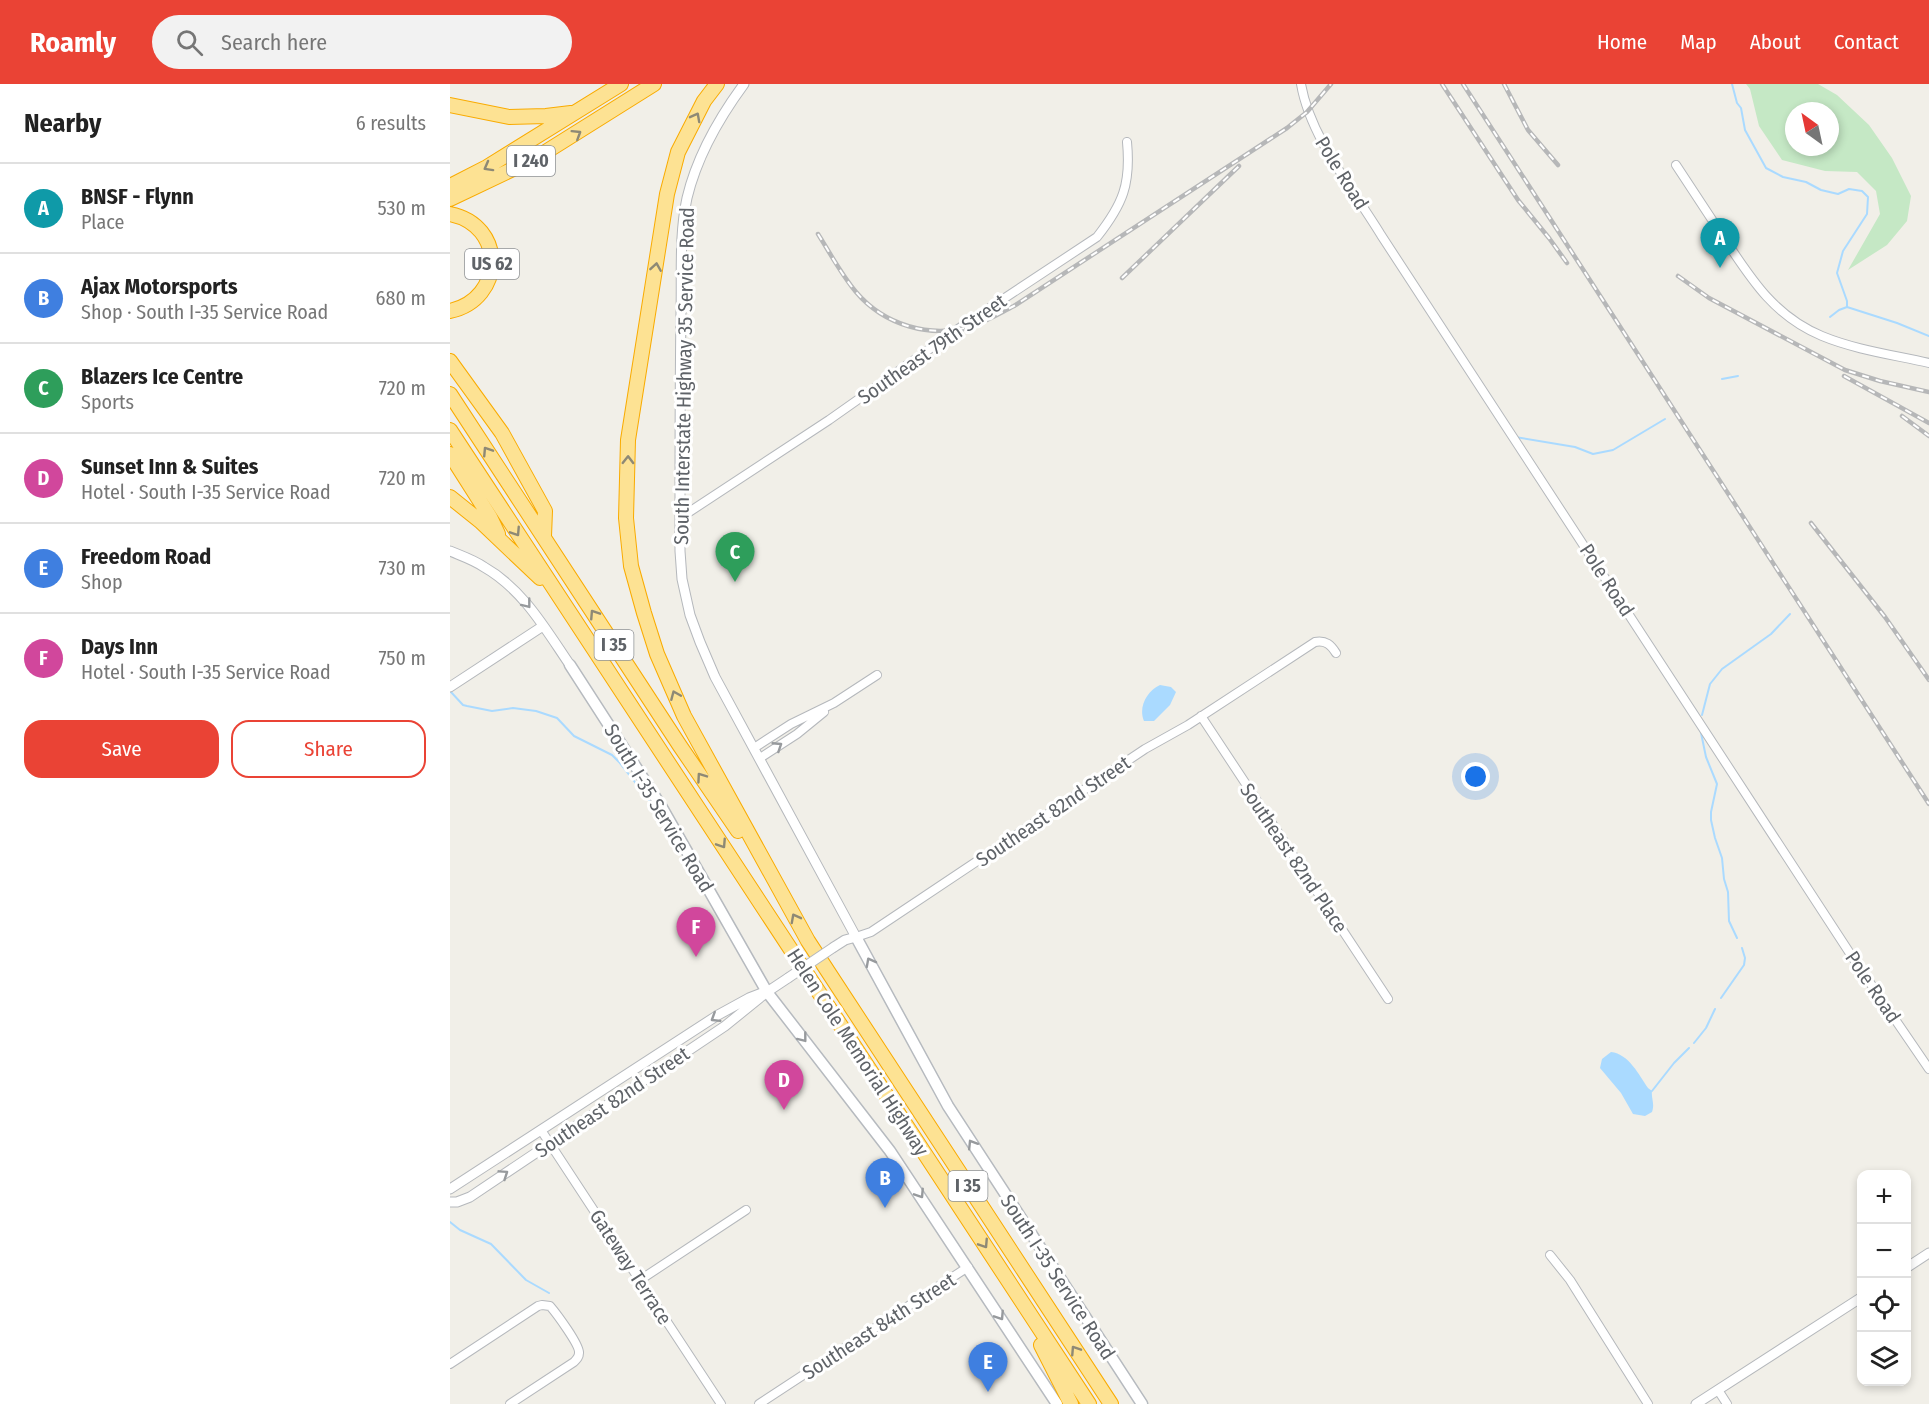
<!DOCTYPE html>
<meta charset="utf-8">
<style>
:root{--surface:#fff;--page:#f2f2f2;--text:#222;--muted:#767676;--line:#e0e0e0;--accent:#ea4335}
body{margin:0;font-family:"Fira Sans Condensed",sans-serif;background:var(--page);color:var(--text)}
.controls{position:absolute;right:18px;bottom:18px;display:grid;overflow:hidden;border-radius:12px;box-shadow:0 3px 9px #0003}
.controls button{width:54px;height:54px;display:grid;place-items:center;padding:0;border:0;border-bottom:2px solid var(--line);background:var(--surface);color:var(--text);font:30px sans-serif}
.compass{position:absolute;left:1335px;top:18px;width:54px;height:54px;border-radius:50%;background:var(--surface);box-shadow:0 3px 9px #0003;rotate:327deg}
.you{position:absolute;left:1026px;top:693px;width:21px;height:21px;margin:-15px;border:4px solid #fff;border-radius:50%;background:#1a73e8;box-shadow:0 0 0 9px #1a73e833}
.badge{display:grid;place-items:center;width:39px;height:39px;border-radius:50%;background:var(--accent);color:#fff;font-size:20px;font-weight:700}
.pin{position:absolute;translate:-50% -50px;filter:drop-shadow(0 2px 3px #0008)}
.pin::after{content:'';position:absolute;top:32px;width:21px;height:18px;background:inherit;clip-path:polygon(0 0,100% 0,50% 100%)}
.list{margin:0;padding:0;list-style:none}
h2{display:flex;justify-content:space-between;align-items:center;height:78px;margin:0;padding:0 24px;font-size:26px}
h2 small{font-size:20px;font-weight:400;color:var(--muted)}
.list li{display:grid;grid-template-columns:39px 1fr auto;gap:18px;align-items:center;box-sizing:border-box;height:90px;padding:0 24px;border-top:2px solid var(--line)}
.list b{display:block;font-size:22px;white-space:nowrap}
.list p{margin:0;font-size:20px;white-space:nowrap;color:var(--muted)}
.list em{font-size:20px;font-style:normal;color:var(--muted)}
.actions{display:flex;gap:12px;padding:18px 24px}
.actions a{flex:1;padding:14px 0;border:2px solid var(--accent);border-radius:18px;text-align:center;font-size:21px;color:var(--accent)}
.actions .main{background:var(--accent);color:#fff}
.icon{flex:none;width:33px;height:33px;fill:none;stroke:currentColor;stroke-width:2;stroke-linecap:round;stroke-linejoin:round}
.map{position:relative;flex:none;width:1479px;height:1320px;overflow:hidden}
header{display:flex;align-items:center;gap:36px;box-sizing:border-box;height:84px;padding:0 30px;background:var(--accent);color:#fff}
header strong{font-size:28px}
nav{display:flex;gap:33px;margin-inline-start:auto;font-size:21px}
.search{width:420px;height:54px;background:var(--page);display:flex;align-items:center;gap:15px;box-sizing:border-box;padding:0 21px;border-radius:33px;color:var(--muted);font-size:22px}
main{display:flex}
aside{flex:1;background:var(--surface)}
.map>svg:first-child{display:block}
</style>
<header>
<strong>Roamly</strong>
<div class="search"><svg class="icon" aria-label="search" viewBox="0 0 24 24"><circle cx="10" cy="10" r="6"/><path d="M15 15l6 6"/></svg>Search here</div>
<nav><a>Home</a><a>Map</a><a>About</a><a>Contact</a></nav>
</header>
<main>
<aside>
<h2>Nearby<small>6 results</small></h2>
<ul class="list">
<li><span class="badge" style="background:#0f9aa8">A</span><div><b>BNSF - Flynn</b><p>Place</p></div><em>530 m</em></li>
<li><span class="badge" style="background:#3f7fe0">B</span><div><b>Ajax Motorsports</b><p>Shop · South I-35 Service Road</p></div><em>680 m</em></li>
<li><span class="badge" style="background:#2e9e5b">C</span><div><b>Blazers Ice Centre</b><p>Sports</p></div><em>720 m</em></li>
<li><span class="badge" style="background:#d1479c">D</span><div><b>Sunset Inn &amp; Suites</b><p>Hotel · South I-35 Service Road</p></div><em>720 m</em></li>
<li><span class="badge" style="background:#3f7fe0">E</span><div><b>Freedom Road</b><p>Shop</p></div><em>730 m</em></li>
<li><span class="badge" style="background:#d1479c">F</span><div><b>Days Inn</b><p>Hotel · South I-35 Service Road</p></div><em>750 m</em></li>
</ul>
<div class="actions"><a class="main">Save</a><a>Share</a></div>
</aside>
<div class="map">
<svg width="1479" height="1320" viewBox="0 0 1479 1320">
<rect width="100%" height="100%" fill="#f1efe8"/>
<path fill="#c5e8c5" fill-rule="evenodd" d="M1296,0H1368L1387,11L1419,41L1442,74L1461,112L1457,137L1437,161L1398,186L1430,130L1426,107L1407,88L1375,87L1332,76L1309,42L1300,5ZM1344,27H1380V63H1344Z"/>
<path fill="#aadaff" d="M710,601L721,603L726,608L720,621L704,637H694C688,623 697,607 710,601Z
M1161,968C1179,970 1189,991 1198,1004L1202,1007C1201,1014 1205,1020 1202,1028L1195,1032L1183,1030L1171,1009L1150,984L1152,975Z"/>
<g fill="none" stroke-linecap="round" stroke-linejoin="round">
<path stroke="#aadaff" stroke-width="2" d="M1282,0L1287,19L1291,24L1295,46L1316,84L1333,93L1356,98L1371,106L1388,110L1399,105L1412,107L1418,113L1417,130L1393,167L1387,189L1397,217V223
M1397,223L1447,239L1479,252
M1380,233L1389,226L1397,223
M1272,295L1288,292
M1065,353L1125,363L1143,370L1163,366L1215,335
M0,607L13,621L17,622L42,627L63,624L86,627L107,634L124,652L162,671L169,678L203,721
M1252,631L1260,600L1272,585L1321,550L1340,530
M1250,644L1256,673L1267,700L1261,728V736L1265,754L1272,774L1274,795L1278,808L1279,837L1287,854
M1271,914L1294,881L1295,874L1292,864
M1244,959L1256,944L1265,925
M1202,1007L1224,979L1239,964
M0,1138L10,1146L41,1160L76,1196L99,1209"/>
<g stroke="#b5b8bc" stroke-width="10">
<path id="minor" d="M851,0C860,53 903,105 931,151L1401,871L1479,985
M1226,81C1242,105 1258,130 1274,154C1301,195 1324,232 1372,252C1406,266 1444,271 1479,279
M230,434L379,336L508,245L647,153C673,120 681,100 677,58
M751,632L938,915
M304,664L341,640L384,619L427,591
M310,674L347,650L374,628
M406,853L421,848L695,665L738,641L865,558C876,556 881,561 886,569
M91,1046L271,1320
M1100,1171L1120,1196L1198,1320
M190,1196L296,1126
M0,1280L88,1222L92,1221L100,1222C106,1229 130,1261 129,1269C129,1273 127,1275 124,1278L60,1320
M1268,1306L1277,1320
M309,1320L518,1183"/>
</g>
<g stroke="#b5b8bc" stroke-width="11">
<path id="tertiary" d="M294,0C269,34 247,72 237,114C229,151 232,190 231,228C230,297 230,365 230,434V467L232,495L240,531L250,558L265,593L406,853L395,856L384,863
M0,467C12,472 24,476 34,483C73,505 96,546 120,581
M0,603L93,542
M0,1105L268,931L299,914L312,909
M0,1118H7L20,1113L275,942L317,908L338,894
M1456,1184L1479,1169
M1246,1320L1412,1213"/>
</g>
<g stroke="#b6babf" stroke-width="13">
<path id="secondary" d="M120,581L211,722L317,908L440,1067L607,1320
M406,853L498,1022L692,1320"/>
</g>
<g stroke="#f9ab00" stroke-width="16">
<path id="motorway" d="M267,0L254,17L228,68L217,110L178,356L176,434L181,482L194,529L207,570L234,632L358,857L661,1320
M0,21L59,33L96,32L121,29
M0,102L37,83L171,0
M0,115L86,74L204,0
M0,130C56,141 55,215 0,227
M0,277L52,349L95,427L94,452
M0,310L230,662L288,747
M0,346L639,1320
M0,370L40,433L48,450
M0,413L30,437L90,494
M591,1261L621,1320"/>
</g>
<use href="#minor" stroke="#fff" stroke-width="8"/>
<use href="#tertiary" stroke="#fff" stroke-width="9"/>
<use href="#secondary" stroke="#fff" stroke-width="10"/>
<use href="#motorway" stroke="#fde293" stroke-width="14"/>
<g stroke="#b6b7b8" stroke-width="4.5">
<path id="rail" d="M992,0L1068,116L1099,154L1117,179
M1013,0L1479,720
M1054,0L1078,46L1108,81
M368,150C380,169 391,190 406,208C434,241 480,255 522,242C537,237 550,229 564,222L837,44L857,28L881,0
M1228,192L1259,214L1395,286L1430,297L1479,308
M672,194L789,82
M1394,292L1479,339
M1452,332L1479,352
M1361,439L1435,533L1479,596"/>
</g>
<use href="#rail" stroke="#fff" stroke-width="2" stroke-dasharray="7" stroke-linecap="butt"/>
<g stroke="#b5b8bc" stroke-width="11" stroke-linecap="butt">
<path id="tertiary-bridge" d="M338,894L384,863"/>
</g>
<use href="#tertiary-bridge" stroke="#fff" stroke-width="9"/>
</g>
<defs><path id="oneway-chevron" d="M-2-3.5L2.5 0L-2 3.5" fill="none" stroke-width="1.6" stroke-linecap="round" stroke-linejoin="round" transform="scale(1.5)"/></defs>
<g stroke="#8e8975">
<use href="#oneway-chevron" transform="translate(246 33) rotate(-62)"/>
<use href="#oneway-chevron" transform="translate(127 50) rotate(-32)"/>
<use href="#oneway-chevron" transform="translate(38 83) rotate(151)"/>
<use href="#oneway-chevron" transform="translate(206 183) rotate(-81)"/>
<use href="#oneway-chevron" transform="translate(37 367) rotate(-123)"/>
<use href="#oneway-chevron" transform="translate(178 376) rotate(-89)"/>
<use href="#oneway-chevron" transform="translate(66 448) rotate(57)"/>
<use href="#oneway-chevron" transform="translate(144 530) rotate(-123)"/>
<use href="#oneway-chevron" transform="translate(225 611) rotate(-113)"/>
<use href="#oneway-chevron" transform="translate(251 693) rotate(-125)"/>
<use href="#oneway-chevron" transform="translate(272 760) rotate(57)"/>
<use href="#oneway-chevron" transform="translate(345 834) rotate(-118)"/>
<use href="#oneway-chevron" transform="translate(534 1160) rotate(57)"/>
<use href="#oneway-chevron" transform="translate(625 1266) rotate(-123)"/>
</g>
<g stroke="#979a9d">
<use href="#oneway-chevron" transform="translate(77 520) rotate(52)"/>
<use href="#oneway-chevron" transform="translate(328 662) rotate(-33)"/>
<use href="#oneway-chevron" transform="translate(420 878) rotate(-118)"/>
<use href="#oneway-chevron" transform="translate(265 934) rotate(148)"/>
<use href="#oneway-chevron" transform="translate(353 954) rotate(52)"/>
<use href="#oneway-chevron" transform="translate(522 1060) rotate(-122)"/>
<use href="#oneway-chevron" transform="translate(54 1090) rotate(-34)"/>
<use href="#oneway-chevron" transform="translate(470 1110) rotate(57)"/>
<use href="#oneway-chevron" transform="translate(550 1232) rotate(57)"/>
</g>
<g text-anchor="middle" stroke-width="6" stroke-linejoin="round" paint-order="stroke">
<g fill="#fff" stroke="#8f9295" stroke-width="1.5">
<rect x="57" y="62" width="48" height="30" rx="4.5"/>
<rect x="15" y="165" width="54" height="30" rx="4.5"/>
<rect x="144.5" y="546" width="39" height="30" rx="4.5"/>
<rect x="498.5" y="1087" width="39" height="30" rx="4.5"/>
</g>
<g font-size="18" font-weight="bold" fill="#5f6368">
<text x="81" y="83">I 240</text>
<text x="42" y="186">US 62</text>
<text x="164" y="567">I 35</text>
<text x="518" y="1108">I 35</text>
</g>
<g font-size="20" fill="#5f6368" stroke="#fff">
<text transform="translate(892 89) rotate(58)" y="7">Pole Road</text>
<text transform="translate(482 265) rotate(-35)" y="7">Southeast 79th Street</text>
<text transform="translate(234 292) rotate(-89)" y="7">South Interstate Highway 35 Service Road</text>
<text transform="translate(1157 496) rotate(57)" y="7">Pole Road</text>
<text transform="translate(209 724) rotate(59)" y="7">South I-35 Service Road</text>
<text transform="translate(603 727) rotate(-34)" y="7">Southeast 82nd Street</text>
<text transform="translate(844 774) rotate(56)" y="7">Southeast 82nd Place</text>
<text transform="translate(1423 903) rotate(56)" y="7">Pole Road</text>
<text transform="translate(408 968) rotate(57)" y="7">Helen Cole Memorial Highway</text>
<text transform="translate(162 1018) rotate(-34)" y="7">Southeast 82nd Street</text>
<text transform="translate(181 1183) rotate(57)" y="7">Gateway Terrace</text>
<text transform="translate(608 1193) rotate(57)" y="7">South I-35 Service Road</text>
<text transform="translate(429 1242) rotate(-33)" y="7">Southeast 84th Street</text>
</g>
</g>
</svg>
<div class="controls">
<button>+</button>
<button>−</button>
<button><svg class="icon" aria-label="locate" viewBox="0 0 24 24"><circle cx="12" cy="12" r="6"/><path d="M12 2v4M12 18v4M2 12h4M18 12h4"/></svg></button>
<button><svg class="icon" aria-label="layers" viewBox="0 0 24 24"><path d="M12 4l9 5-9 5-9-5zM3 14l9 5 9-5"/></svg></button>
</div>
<svg class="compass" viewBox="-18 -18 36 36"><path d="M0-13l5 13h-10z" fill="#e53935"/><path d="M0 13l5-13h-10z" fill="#767676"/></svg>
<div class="you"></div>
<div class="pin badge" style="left:1270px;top:184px;background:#0f9aa8">A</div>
<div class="pin badge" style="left:435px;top:1124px;background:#3f7fe0">B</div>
<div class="pin badge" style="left:285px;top:498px;background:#2e9e5b">C</div>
<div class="pin badge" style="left:334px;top:1026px;background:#d1479c">D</div>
<div class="pin badge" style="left:538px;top:1308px;background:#3f7fe0">E</div>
<div class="pin badge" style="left:246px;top:873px;background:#d1479c">F</div>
</div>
</main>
